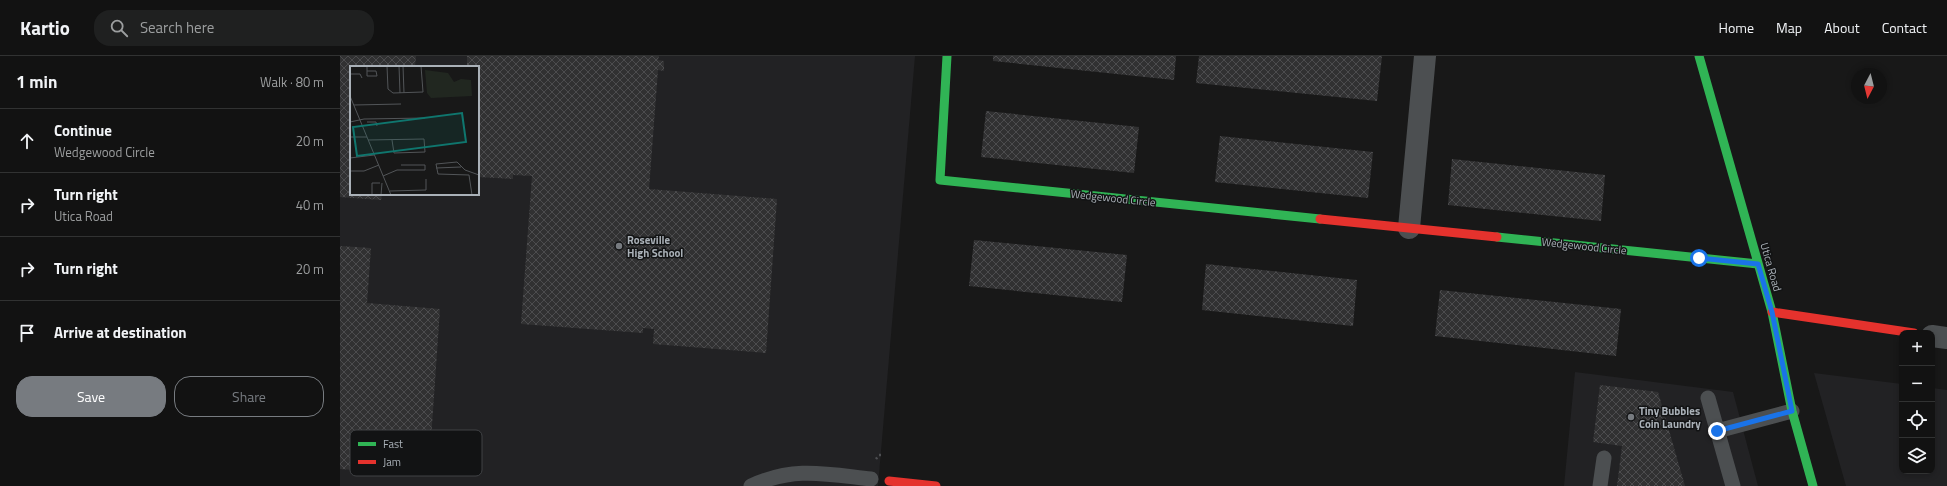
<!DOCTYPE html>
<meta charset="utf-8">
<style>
:root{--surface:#121212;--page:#1f2020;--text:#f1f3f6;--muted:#9c9e9f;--line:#313232;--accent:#777b80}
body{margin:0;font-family:"Titillium Web",sans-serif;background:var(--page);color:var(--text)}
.controls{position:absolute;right:12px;bottom:12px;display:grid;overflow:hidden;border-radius:8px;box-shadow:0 2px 6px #0003}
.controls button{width:36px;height:36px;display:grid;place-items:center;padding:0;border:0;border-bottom:1px solid var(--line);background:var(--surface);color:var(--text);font:20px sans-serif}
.compass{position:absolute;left:1511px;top:12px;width:36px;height:36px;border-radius:50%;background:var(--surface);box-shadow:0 2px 6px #0003;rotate:187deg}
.stop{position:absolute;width:12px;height:12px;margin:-9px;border:3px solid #1a73e8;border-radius:50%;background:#fff}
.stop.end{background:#1a73e8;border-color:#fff;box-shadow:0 1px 4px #0008}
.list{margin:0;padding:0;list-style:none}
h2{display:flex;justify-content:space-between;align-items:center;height:52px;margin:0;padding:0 16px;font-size:17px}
h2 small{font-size:13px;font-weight:400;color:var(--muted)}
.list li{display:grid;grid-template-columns:26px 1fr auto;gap:12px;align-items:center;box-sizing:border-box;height:64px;padding:0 16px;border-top:1px solid var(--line)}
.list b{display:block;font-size:15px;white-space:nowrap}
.list p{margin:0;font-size:13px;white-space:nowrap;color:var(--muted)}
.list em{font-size:13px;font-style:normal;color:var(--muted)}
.actions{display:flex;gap:8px;padding:12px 16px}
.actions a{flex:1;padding:9px 0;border:1px solid var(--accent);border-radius:16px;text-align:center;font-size:14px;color:var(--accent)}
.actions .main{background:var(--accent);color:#fff}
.icon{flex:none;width:22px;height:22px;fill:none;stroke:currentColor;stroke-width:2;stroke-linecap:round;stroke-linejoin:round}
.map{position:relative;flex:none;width:1607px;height:430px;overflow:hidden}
header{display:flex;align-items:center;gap:24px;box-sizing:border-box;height:56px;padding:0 20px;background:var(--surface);border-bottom:1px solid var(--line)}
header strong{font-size:19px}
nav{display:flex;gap:22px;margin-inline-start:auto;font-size:14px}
.search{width:280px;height:36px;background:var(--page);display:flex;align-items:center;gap:10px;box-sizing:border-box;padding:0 14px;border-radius:16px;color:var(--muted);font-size:15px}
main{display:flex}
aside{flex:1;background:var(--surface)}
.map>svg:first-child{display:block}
</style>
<header>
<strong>Kartio</strong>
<div class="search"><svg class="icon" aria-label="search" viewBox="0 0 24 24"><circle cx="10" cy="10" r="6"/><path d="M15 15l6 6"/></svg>Search here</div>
<nav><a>Home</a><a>Map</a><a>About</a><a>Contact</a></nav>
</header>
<main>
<aside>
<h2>1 min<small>Walk · 80 m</small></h2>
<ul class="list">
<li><svg class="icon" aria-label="ahead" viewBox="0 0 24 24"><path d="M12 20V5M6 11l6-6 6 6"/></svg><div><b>Continue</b><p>Wedgewood Circle</p></div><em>20 m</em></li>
<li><svg class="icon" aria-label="right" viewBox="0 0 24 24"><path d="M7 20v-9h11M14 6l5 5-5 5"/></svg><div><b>Turn right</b><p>Utica Road</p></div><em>40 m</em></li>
<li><svg class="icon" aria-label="right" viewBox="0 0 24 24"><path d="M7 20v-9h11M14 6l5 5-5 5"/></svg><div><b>Turn right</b></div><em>20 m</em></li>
<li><svg class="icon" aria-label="arrive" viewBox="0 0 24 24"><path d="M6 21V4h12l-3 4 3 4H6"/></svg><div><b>Arrive at destination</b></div></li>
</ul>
<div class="actions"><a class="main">Save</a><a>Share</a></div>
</aside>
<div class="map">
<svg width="1607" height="430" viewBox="0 0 1607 430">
<defs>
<pattern id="building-cross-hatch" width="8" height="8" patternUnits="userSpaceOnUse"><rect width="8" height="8" fill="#313132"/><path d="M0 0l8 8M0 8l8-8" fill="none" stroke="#4c4c4e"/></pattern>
</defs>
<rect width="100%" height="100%" fill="#181818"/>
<path fill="#222224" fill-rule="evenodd" d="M0,0H575L538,430H0ZM11,11H138V138H11Z
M1235,316L1393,336L1418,430H1224Z
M1474,317L1562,328V415H1592V332L1607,334V430H1506Z"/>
<path fill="url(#building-cross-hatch)" d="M0,0H76L75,11H11V138H42L41,144L0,141Z
M127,0H319L318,4L324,5V15L318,14L309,133L437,143L426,297L313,288L314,273L303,272V277L181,268L192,120L173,119V123L138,121V11H127Z
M653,0H836L834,24L653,5Z
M859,0H1042L1037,45L856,27Z
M646,55L799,71L794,117L641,101Z
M880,80L1033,96L1028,142L875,126Z
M1112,103L1265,119L1261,165L1108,149Z
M634,184L787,199L782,246L629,230Z
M0,190L31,192L27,247L100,253L89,412L15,406L14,414L0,413Z
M866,208L1017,224L1013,270L862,254Z
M1100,234L1281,253L1276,300L1095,280Z
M1260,329L1318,336L1345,430H1277L1282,390L1253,386Z"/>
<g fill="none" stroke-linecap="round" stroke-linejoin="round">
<path stroke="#4e4f52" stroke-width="2.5" stroke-dasharray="2 3" stroke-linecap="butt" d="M536,403L539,399H542"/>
<path stroke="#4c4f51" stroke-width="15" d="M1368,342L1393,430
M1377,375L1452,355
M411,430C454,410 486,418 531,423
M1260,430L1264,402"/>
<path stroke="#4c4f51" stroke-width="22" d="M1069,172L1085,0
M1592,280L1607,282"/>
<path stroke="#30b455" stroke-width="9" d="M607,0L600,124L980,163
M1359,0L1432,256L1452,355L1473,430
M1157,181L1418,208"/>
<path stroke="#e5322d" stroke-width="9" d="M980,163L1157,181
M1432,256L1574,277
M549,425L596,430"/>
</g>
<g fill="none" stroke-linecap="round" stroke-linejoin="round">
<path stroke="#1a73e8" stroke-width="5" d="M1359,202L1418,208L1432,256L1452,355L1377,375"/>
</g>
<g fill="#777b80" stroke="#121314" stroke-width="1.5">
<circle cx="279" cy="190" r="4"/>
<circle cx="1291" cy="361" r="4"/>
</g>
<g text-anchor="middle" stroke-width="3" stroke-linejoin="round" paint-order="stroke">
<g font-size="11" fill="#aab1b8" stroke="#121314">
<text transform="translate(773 142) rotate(6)" y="4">Wedgewood Circle</text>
<text transform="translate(1244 190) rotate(6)" y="4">Wedgewood Circle</text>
<text transform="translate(1431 211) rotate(74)" y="4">Utica Road</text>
</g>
<g font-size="11" font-weight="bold" fill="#aab1b8" stroke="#121314" text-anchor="start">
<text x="287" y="188">Roseville<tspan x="287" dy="13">High School</tspan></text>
<text x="1299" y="359">Tiny Bubbles<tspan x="1299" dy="13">Coin Laundry</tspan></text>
</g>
</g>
<g transform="translate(10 10)">
<rect width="129" height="129" fill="#181818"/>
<path d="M75,4L98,7L104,16L111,13L121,14L122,30L81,32L77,27Z" fill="#212720"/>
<path fill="none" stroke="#525558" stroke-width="1" d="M17,0V10H27L26,5H17M37,0L38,23L43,27L73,26L71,0M49,0L50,27M53,0L54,27M0,8H10L12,12M0,30L41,129M4,39L51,38M0,56L14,53L75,52M17,56H26L27,60M0,71H17M18,74L74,73L75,86L44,87L42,74M0,92L24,89M86,102L111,101M0,105H14L29,99M33,110L47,104H75V99H51M40,125L76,124V113M22,129V117H30M31,129L32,117M122,129L119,109L88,108L86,98L107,96L115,104L129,109"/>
<path fill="#0f766e" fill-opacity="0.15" stroke="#0f766e" stroke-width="2" d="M112,47L116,76L7,90L3,61Z"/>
<rect width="129" height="129" fill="none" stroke="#aab1b8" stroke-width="2"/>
</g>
<rect x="10" y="374" width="132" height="46" rx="6" fill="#121314" stroke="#404245" stroke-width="1"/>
<rect x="18" y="386" width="18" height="4" fill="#30b455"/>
<rect x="18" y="404" width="18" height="4" fill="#e5322d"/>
<g font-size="11" fill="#aab1b8">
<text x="43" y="392">Fast</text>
<text x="43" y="410">Jam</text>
</g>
</svg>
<div class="controls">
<button>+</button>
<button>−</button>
<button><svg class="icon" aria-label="locate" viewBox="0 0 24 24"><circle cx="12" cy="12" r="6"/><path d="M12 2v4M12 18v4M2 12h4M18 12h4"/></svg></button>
<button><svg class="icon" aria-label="layers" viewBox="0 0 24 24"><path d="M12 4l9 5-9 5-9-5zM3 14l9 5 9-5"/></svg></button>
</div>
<svg class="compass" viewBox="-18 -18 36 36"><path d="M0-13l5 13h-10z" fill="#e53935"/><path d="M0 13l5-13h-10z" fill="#9c9e9f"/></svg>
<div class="stop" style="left:1359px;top:202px"></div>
<div class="stop end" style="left:1377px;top:375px"></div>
</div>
</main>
